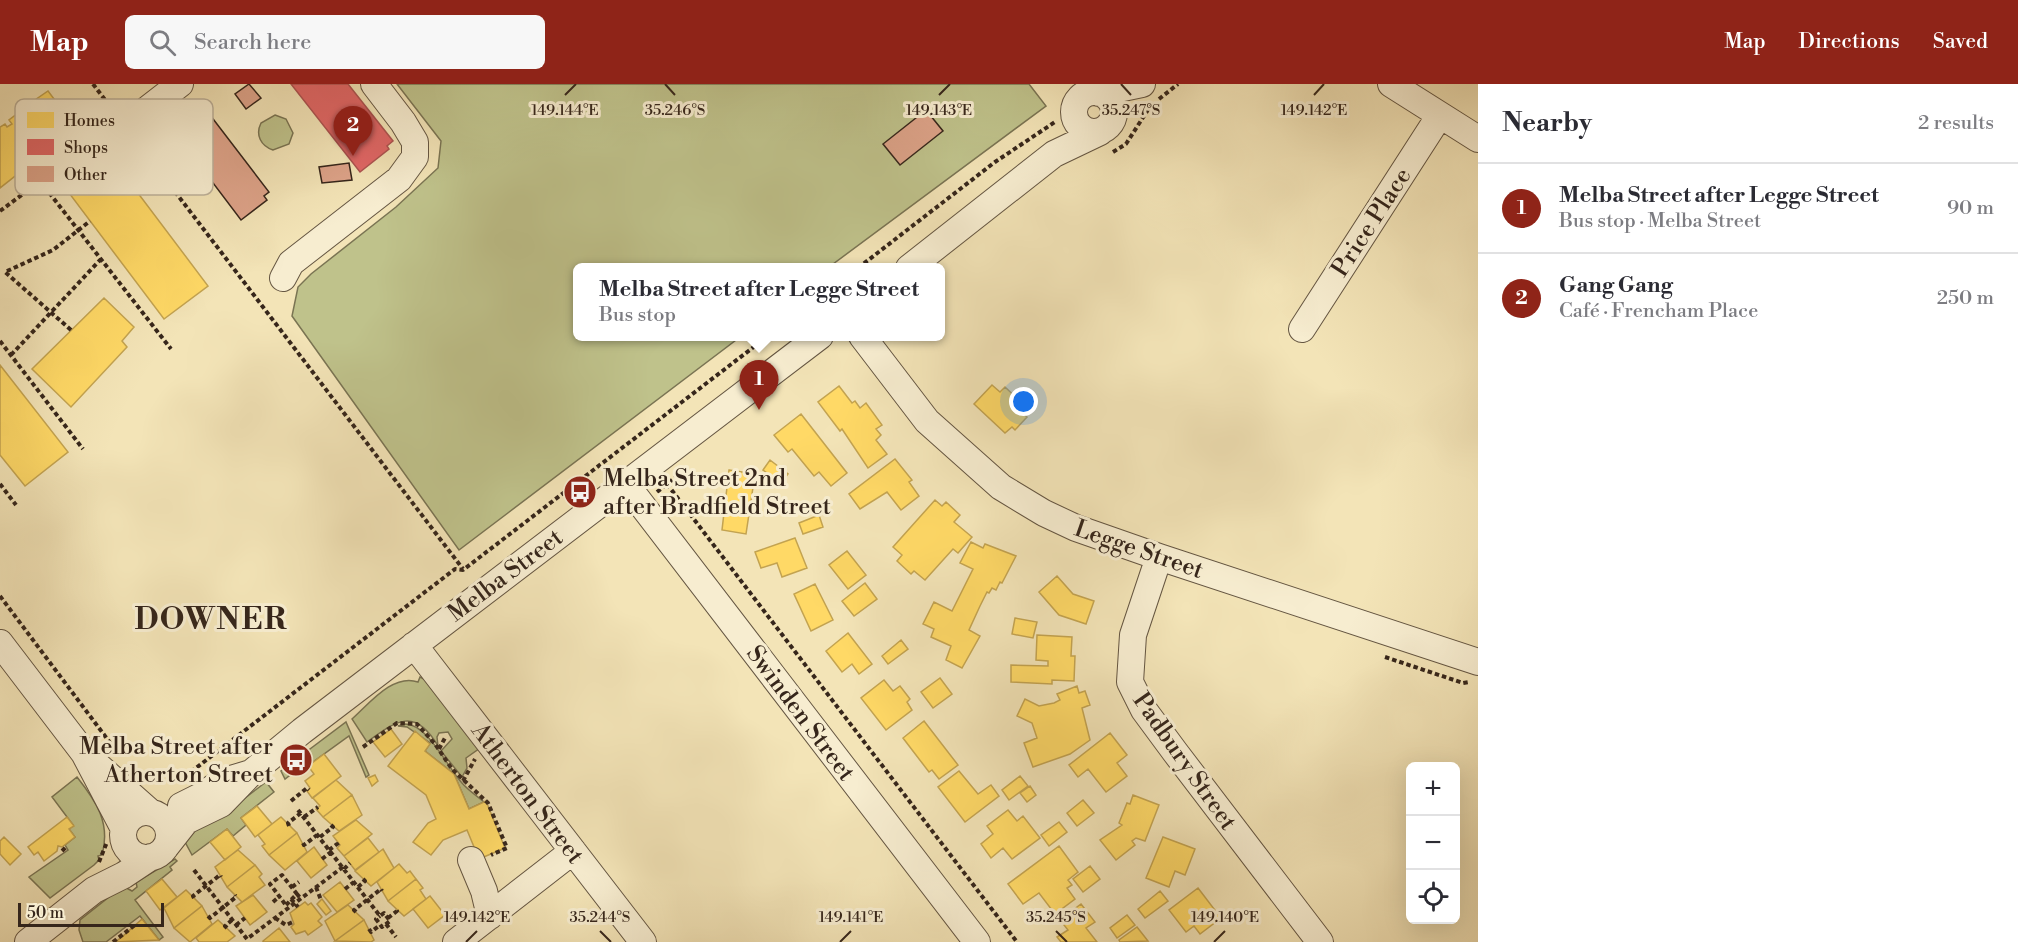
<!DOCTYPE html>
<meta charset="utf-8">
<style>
:root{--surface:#fff;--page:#f7f7f7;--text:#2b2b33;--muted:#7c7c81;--line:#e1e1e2;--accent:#8f2418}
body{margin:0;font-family:"Libre Bodoni",serif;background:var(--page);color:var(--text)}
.controls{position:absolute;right:18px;bottom:18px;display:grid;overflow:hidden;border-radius:9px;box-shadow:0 6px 24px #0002}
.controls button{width:54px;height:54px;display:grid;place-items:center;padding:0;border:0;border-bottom:2px solid var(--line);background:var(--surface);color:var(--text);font:30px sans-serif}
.scale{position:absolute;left:18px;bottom:15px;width:146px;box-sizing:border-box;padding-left:6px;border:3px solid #36261b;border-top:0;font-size:16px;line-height:21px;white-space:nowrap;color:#36261b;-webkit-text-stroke:4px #f7edd0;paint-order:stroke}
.you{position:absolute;left:1024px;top:318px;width:21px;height:21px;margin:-15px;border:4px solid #fff;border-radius:50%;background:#1a73e8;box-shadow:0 0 0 9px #1a73e833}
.badge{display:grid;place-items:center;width:39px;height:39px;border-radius:50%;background:var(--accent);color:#fff;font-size:20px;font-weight:700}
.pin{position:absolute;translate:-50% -50px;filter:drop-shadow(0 2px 3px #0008)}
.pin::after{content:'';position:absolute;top:32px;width:21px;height:18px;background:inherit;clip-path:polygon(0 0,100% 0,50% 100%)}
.popup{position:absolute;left:573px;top:179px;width:372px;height:78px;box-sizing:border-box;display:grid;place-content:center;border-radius:9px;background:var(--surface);filter:drop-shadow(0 2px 4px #0005);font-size:20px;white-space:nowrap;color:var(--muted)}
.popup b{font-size:22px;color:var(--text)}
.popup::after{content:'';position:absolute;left:50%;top:100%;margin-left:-12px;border:12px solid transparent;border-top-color:var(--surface)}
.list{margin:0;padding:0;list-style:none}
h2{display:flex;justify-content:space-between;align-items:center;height:78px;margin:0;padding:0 24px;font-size:26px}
h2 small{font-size:20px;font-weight:400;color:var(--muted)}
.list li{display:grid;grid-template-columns:39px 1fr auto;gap:18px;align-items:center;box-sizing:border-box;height:90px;padding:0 24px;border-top:2px solid var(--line)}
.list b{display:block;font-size:22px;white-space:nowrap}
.list p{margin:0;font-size:20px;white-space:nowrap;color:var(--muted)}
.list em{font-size:20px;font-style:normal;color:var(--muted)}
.icon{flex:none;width:33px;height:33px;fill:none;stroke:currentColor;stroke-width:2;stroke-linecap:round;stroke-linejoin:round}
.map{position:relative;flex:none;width:1478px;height:858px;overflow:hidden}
header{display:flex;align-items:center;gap:36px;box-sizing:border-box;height:84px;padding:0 30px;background:var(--accent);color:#fff}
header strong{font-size:28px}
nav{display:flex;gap:33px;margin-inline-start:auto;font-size:21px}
.search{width:420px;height:54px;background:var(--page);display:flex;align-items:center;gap:15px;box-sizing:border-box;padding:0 21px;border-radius:9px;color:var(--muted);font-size:22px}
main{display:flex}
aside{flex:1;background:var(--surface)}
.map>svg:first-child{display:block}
</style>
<header>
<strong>Map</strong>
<div class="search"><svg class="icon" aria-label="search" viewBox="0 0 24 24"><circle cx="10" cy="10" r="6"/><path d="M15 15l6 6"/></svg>Search here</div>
<nav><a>Map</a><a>Directions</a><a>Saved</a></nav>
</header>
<main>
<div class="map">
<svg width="1478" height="858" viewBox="0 0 1478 858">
<rect width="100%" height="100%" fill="#f3e4b7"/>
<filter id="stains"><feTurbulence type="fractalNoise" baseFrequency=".00333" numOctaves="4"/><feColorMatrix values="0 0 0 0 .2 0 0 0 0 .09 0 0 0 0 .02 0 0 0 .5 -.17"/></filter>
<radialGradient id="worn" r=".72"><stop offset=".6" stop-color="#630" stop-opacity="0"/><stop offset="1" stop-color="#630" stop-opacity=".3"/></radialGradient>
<path fill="#bfc28b" stroke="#7a7453" stroke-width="1.5" d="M397,0H1029L1046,22L829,183L578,184V252L740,253L459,466L292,232L298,203L311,190L396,123L438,84L441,57Z
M275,31L286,35L293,49L289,60L273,66C261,62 255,51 261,39Z
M420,593L426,596L480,664L466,674L467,684L462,693L441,667L452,655L448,648L439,649L437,653L438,662C415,623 397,636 367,658L352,635C369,620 393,589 418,598Z
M346,638L369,691L366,693L349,652L295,691L293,689L285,695L281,687L289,681L291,683L296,679L294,677Z
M405,640C428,640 447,683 462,699C469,707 477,712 484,718L469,725L454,690L425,667L430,659L407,643L398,642Z
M77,693C96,717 111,739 102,771L98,772L99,776L94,781L50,814L29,793L68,766L65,761L75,753L69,745L73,741L52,713Z
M266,698L274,708L241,734L246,741L233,752L227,745L192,771L185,758L188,749L224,730Z
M175,775L177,777L170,783L172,786L135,816L163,853L159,856L140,832L106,858H83L79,846L80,836L123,802L132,807L137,803L136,798Z"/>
<path fill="#ffd966" stroke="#c3a350" stroke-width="1.5" d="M48,7L76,44L0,104V43L5,40L7,43L12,40L9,36L26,23L28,26L34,22L32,18Z
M104,64L208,202L164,235L60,97Z
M104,214L134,243L122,257L127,263L71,323L32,285Z
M0,281L68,368L25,402L0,371Z
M992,301L1000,308L1005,303L1022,319L1017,324L1027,333L1015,346L1012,343L1005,349L974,320Z
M839,302L852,319L855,317L860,324L866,319L882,341L876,345L881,351L876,356L887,370L868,384L842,345L840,347L818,318Z
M801,330L847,389L831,402L819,388L814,392L792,365L788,368L774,351Z
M895,375L912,396L909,398L919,412L901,426L887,408L860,425L849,410Z
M770,376L788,390L781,399L763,386Z
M729,386L755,390L746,450L722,446Z
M935,416L942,422L946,418L960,431L954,438L972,453L958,469L953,465L925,496L914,487L911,490L897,477L902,471L893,463Z
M819,431L823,443L803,450L799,439Z
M795,454L807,484L782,493L777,479L761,484L755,468Z
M971,458L983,464L985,460L1016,472L1002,499L1000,498L996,506L992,504L989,509L987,508L980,522L969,546L980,552L962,584L946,576L951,562L931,553L934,545L923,540L934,518L952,527L973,485L960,479Z
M847,467L866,491L848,505L829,481Z
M1057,492L1073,510L1094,517L1086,540L1059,531L1039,508Z
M865,499L877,515L854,532L842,517Z
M815,500L833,536L811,547L794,510Z
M1015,534L1037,538L1033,554L1012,550Z
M848,549L872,580L859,590L852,580L842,588L826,567Z
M1037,551L1072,553L1071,572H1075L1074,597L1052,596V600L1011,598V581L1048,582V577L1036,576Z
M901,556L908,565L888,580L882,572Z
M940,594L952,610L933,624L921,608Z
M884,596L893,607L900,602L910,615L907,618L912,626L886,646L861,614Z
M1077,602L1079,609L1085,607L1090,621L1082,624L1090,656L1070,670L1033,683L1024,659L1037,654L1032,639L1017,632L1025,615L1039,622L1054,619L1060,616L1057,610Z
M924,637L958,681L939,695L932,686L929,688L903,654Z
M391,645L402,660L385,673L373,658Z
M415,647L430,660L425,667L454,690L469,725L486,717L505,764L479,775L467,746L443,756L431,771L413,758L428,739L436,735L426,711L388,682Z
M1110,649L1127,671L1117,679L1127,692L1106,708L1088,685L1078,693L1069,681Z
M324,670L341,692L312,714L307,707L310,704L305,697L314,690L308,682Z
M959,687L978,710L991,701L999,712L965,738L938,703Z
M375,691L378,697L372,702L368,694Z
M1020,692L1028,702L1009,716L1002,706Z
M336,696L352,711L323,733L316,725L320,722L313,714Z
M1030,702L1036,711L1027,718L1020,709Z
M352,711L362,731L339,747L323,733Z
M1133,711L1159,721L1145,757L1136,754L1132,757L1135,761L1116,776L1100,756L1122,741L1119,739L1127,719L1130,720Z
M1083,716L1094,729L1077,742L1067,729Z
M257,722L272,740L255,753L241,734Z
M1008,726L1017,737L1023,732L1040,754L1012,775L1003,764L991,774L981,760L993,750L987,742Z
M67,733L74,742L69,745L75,753L62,763L58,762L57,767L44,777L38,768L34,771L28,763Z
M281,733L297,749L269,771L262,762L265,760L258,751Z
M356,736L372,750L344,772L337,764L340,761L333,752Z
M1059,738L1067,748L1049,762L1041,751Z
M227,745L241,763L225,776L210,758Z
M297,749L307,768L285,786L269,771Z
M4,753L21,770L10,781L0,770V757Z
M1163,753L1195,765L1185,791L1175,787L1169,803L1146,794Z
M368,754L379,768L355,786L344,772Z
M1059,762L1078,788L1068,796L1072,801L1067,804L1075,815L1055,830L1039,809L1023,820L1008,800Z
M314,763L327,781L311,794L297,777Z
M383,765L394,784L371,802L355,787Z
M238,766L255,781L227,803L215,783Z
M399,780L407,789L410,787L416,795L388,817L377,798Z
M255,781L262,790L259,793L265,801L242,818L227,803Z
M1090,782L1100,795L1083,808L1073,795Z
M162,795L177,813L160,826L146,807Z
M416,795L423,804L420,806L426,815L404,832L388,817Z
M340,798L354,816L337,828L323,811Z
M1198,804L1221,834L1200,850L1194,842L1186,848L1169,826Z
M186,806L202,822L174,844L164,824Z
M1160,807L1168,817L1145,834L1138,825Z
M253,811L267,828L250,841L236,822Z
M430,812L445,831L428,844L413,825Z
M322,815L331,827L326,831L317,820Z
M305,818L308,821L311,819L322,833L318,837L322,841L308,851L305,847L296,850L291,843L294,840L290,829Z
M1081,820L1095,838L1086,844L1097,858H1061L1057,853L1068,846L1060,836Z
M348,821L364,836L335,857L325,837Z
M202,822L212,840L190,858L174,844Z
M1127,831L1135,841L1117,854L1110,844Z
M142,835L159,856L115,858L122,853Z
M218,836L235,852L227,858H199L196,854Z
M364,836L374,856L371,858L335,857Z
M1137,843L1148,857L1120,858L1119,856Z
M279,844L290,858H263V857Z"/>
<path fill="#e06666" stroke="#ad5350" stroke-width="1.5" d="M291,0H348L393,57L387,62L389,65L360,88Z"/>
<path fill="#dda389" stroke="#36261b" stroke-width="1.5" d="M249,0L261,14L246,25L235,10Z
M926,26L943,47L900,81L883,60Z
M207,27L269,108L264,112L267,116L241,136L173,46L197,28L201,32Z
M349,79L352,96L322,99L319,83Z"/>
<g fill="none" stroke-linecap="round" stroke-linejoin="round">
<g stroke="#655642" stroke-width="28">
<path id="minor" d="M1391,0L1478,55
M1074 28a20 20 0 1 1 40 0a20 20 0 1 1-40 0Z
M1099,9L1142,0
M136,34L180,0
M909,184L1054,70L1100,48
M283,194L291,179L399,95L415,73V58L403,38L374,0
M1302,245L1440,31
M862,252L927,337L1001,403L1044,429L1076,444L1159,473L1478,578
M625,399L977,858
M1159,473L1133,551L1130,598L1144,626L1175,668L1320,858
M0,559L84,669L124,745
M414,561L643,858
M97,681L150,728
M181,722L203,711L221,698L251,689
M123 751a23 23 0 1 1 46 0a23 23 0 1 1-46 0Z
M164,765L186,737L221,720L251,689L302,647L820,252
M471,776L484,807L490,832
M28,858L94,806L124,791L151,773
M456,858L573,767"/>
</g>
<path stroke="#36261b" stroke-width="4" stroke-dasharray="4.5 3" stroke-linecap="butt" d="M93,0L115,29
M1159,15L1178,0
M134,54L463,485
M1113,68L1126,60L1151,21
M40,97L171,265
M0,127L100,53
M858,184L995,78L1055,38
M71,246L5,188L53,166L90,137
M0,257L83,365
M11,271L101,175
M0,400L16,421
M667,400L1017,858
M657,408L677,392
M0,512L117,668
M1385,573L1463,599L1469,598
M363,663L397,639L417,640L435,660L452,685L488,719L507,764L491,771
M439,665L446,652
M179,697L455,485L463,486L768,252
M463,697L475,675
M291,717L307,704L309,706
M298,726L380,832L384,829L390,837L382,843L376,835L380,832
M304,733L318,723
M289,742L288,739L301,729
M320,753L333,743L331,741
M303,759L304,761L317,751
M329,766L337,760L339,763
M62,767L66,763
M322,775L331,768
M99,778L107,758
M344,785L350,779
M194,786L247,855L343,783
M292,803L299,798
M316,803L321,816
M358,803L365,797L363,795
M345,805L354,798
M194,814L193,812L220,791L221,793
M291,815L298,823
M273,818L280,812
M285,820L270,800L282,791L297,810
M286,821L297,810L301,815
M356,828L354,826L381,805L382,807
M208,832L210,834L236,813L235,811
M275,834L286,841L293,838
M388,834L397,827L396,825
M386,840L396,853
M236,841L245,834
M227,844L225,842L232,836
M369,845L371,848L380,841
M113,858L135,841"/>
<use href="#minor" stroke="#f7edd0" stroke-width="26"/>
</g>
<path fill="none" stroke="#36261b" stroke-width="2" d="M665,0L675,11M1121,0L1131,11M565,11L576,0M939,11L950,0M1314,11L1324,0M600,847L611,858M1056,847L1067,858M466,858L477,847M840,858L851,847M1214,858L1225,847"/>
<defs>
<g id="bus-disc" transform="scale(1.725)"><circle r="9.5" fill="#8f2418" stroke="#f7edd0"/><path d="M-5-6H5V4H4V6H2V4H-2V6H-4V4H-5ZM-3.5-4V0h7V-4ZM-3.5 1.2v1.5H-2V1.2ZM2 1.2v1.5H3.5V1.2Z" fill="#fff"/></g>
</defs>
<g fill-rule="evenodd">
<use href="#bus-disc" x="580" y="408"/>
<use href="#bus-disc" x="296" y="676"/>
</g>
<g text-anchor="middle" stroke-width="6" stroke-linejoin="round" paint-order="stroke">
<g font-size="24" fill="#36261b" stroke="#f7edd0">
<text transform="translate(1371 138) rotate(-57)" y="8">Price Place</text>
<text transform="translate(1139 465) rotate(19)" y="8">Legge Street</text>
<text transform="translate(505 491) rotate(-37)" y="8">Melba Street</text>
<text transform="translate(801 629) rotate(53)" y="8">Swinden Street</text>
<text transform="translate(1185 677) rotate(55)" y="8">Padbury Street</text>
<text transform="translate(528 709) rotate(53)" y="8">Atherton Street</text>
</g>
<g font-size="24" fill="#36261b" stroke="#f7edd0" text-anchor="start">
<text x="603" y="402">Melba Street 2nd<tspan x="603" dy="28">after Bradfield Street</tspan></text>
<text x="273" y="670" text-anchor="end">Melba Street after<tspan x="273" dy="28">Atherton Street</tspan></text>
</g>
<g font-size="30" font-weight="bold" letter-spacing="1.5" fill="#36261b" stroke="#f7edd0">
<text x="211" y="545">DOWNER</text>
</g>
</g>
<rect x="15" y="15" width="198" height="96" rx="9" fill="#f7edd0" stroke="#bdb19a" stroke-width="1.5"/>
<rect x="27" y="28" width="27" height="16" fill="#ffd966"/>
<rect x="27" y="55" width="27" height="16" fill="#e06666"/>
<rect x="27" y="82" width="27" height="16" fill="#dda389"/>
<g font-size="16" fill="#36261b">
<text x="64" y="42">Homes</text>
<text x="64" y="69">Shops</text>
<text x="64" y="96">Other</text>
</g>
<g font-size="15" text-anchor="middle" fill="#36261b" stroke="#f7edd0" stroke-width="6" stroke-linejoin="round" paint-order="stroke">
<text x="565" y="31">149.144°E</text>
<text x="675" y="31">35.246°S</text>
<text x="939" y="31">149.143°E</text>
<text x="1131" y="31">35.247°S</text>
<text x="1314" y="31">149.142°E</text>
<text x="477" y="838">149.142°E</text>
<text x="600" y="838">35.244°S</text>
<text x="851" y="838">149.141°E</text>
<text x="1225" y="838">149.140°E</text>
<text x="1056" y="838">35.245°S</text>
</g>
<rect width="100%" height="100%" filter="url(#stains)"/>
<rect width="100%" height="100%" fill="url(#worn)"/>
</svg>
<div class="controls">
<button>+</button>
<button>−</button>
<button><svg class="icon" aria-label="locate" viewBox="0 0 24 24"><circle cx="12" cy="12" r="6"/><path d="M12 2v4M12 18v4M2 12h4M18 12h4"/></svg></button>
</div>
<div class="scale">50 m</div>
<div class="you"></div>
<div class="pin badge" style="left:759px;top:326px">1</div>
<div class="popup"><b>Melba Street after Legge Street</b>Bus stop</div>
<div class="pin badge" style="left:353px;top:72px">2</div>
</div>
<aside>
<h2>Nearby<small>2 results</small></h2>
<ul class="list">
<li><span class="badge">1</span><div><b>Melba Street after Legge Street</b><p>Bus stop · Melba Street</p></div><em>90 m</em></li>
<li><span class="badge">2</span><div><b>Gang Gang</b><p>Café · Frencham Place</p></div><em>250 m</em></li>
</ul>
</aside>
</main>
